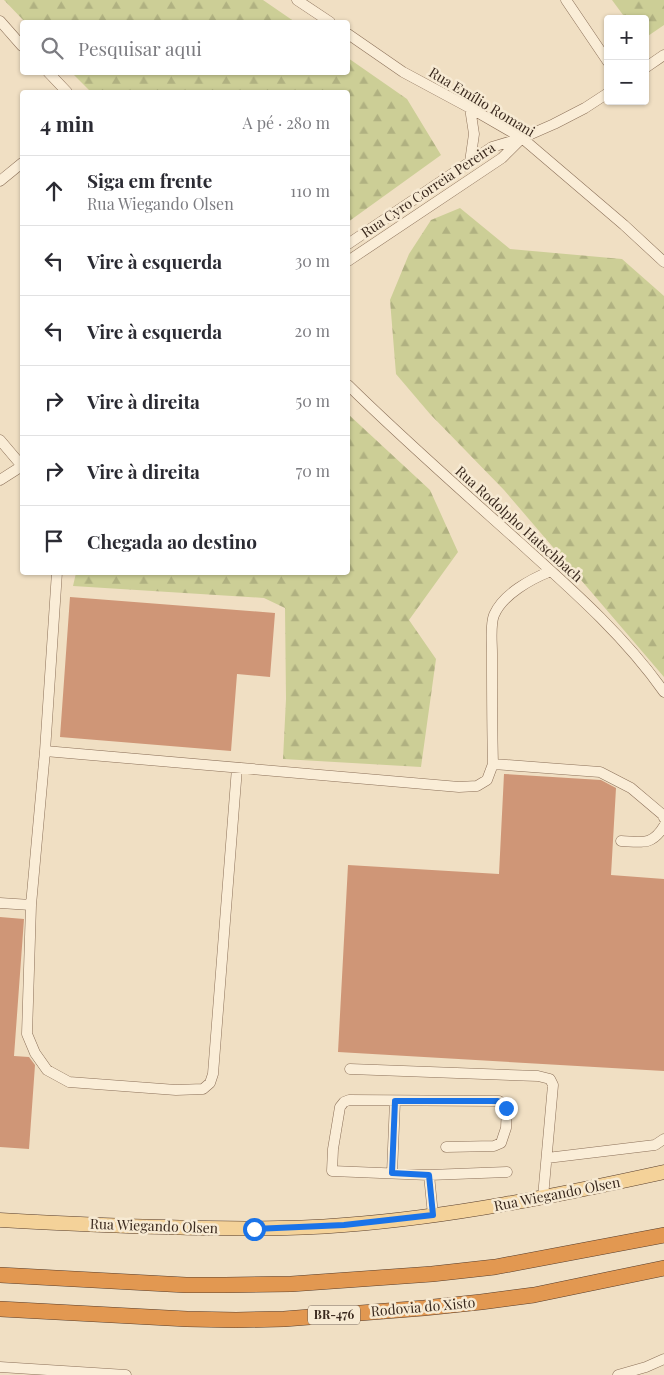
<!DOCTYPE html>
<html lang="pt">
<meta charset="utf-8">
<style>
:root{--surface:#fff;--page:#f7f7f7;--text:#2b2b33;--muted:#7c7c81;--line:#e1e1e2}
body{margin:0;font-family:"Playfair Display",serif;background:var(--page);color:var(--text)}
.controls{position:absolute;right:15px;top:15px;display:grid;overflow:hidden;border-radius:5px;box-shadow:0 1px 4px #0004}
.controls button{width:45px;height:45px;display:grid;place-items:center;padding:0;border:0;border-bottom:1px solid var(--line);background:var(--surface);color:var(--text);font:25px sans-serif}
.stop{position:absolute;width:15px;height:15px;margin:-11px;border:4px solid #1a73e8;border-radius:50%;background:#fff}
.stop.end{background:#1a73e8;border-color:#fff;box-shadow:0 1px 5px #0008}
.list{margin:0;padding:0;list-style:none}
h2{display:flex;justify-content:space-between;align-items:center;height:65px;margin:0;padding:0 20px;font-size:21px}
h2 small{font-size:16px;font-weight:400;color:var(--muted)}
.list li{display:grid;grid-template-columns:32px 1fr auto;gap:15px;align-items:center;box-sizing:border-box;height:70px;padding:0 20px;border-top:1px solid var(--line)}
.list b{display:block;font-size:19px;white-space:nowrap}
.list p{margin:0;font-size:16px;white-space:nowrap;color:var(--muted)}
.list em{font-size:16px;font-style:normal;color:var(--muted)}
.icon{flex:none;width:28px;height:28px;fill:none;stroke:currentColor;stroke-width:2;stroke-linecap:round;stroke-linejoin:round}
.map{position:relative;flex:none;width:664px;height:1375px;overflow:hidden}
.search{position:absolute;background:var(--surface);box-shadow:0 1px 4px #0004;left:20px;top:20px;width:330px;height:55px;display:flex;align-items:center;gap:12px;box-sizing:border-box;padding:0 18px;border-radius:5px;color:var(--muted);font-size:19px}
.panel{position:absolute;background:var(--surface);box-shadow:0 1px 4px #0004;left:20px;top:90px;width:330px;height:485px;border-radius:5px}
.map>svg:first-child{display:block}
</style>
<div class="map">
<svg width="664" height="1375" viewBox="0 0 664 1375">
<defs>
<pattern id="forest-firs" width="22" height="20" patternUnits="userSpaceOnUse" patternTransform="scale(1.25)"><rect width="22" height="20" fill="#ccce96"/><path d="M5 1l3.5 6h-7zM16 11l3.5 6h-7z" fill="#b0b181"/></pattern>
</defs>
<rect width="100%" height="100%" fill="#f0dfc3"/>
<path fill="url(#forest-firs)" d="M4,0H263L295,22H25Z
M612,0H664V25L645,38V19H626Z
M348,58L407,99L441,155L348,222V92H91L72,73L348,72Z
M460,208L510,249L622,259L664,296V677L504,490L430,414L396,374L390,300L409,254L431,220Z
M348,414L430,490L458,552L409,620L436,659L421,767L283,759L286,699L285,608L264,598L73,586L76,573L348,572Z"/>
<path fill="#cf9677" d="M70,597L275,613L270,677L237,674L231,751L60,737Z
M504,774L601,780L616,788L611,875L664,879V1071L338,1052L348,865L499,874Z
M0,917L24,919L14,1056L29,1057L35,1065L29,1149L0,1147Z"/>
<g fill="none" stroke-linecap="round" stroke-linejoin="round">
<g stroke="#8b7059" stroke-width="11">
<path id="minor" d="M297,0L330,22
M566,0L608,62
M0,21L22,46
M348,34L403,72L470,108L522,138L624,225L664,262
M645,68L664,55
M48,72L67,92
M470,162L474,134L470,108
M0,181L22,163
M348,244L492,147L522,138L554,124L585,108L608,93
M348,261L502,158L520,140
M348,385C403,439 461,490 519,542C570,588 624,635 664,692
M0,440L22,466
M0,480L22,466
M57,572L45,751L31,905L27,1034L35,1053L47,1070L69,1082L176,1090L203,1089L210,1083L213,1074L237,768
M45,751L459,787L477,786L487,780L493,764C492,727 492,690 492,653C492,642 490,625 494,615C503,594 531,579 551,571
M493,764L600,772L631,788L663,815L664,818
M621,841C642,842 652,846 664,826
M0,903L31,905
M350,1069L538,1076L550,1079L553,1085L543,1197
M446,1147L494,1146L501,1143L506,1128L507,1108L503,1104L499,1101L349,1100L344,1102L340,1107L333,1149L332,1171L429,1175L507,1172
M547,1158L655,1145L664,1139
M392,1173L395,1101
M429,1175L433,1215
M0,1367L126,1375
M618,1375L646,1367L664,1359"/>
</g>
<g stroke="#583e2d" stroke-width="15">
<path id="major" d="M0,1220C55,1223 111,1226 166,1227C225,1229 284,1230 344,1225C451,1217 559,1195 664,1172"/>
</g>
<g stroke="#583e2d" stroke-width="16">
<path id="highway" d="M0,1275L186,1285H225L291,1284L432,1274L495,1267L664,1235
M0,1309L187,1319L236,1320L284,1319L424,1308L481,1302L534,1295L664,1268"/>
</g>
<use href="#minor" stroke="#faedd7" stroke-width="10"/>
<use href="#major" stroke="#f4d299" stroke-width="14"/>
<use href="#highway" stroke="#e29851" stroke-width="15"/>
</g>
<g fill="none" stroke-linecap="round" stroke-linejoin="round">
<path stroke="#1a73e8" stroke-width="6" d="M254,1229L344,1225L433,1215L429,1175L392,1173L395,1101H498L503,1104L506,1108"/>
</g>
<g text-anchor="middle" stroke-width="5" stroke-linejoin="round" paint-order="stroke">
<rect fill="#f7ead3" stroke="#736354" stroke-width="1" x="308" y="1305.5" width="52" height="19" rx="4"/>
<g font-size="12" font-weight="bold" fill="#3a291e">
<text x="334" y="1319">BR-476</text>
</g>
<g font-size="14" fill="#3a291e" stroke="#f7ead3">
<text transform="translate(482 102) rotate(31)" y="5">Rua Emílio Romani</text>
<text transform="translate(428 190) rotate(-34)" y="5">Rua Cyro Correia Pereira</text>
<text transform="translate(519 524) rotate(42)" y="5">Rua Rodolpho Hatschbach</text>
<text transform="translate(557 1194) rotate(-11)" y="5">Rua Wiegando Olsen</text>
<text transform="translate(154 1226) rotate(2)" y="5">Rua Wiegando Olsen</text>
<text transform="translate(423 1307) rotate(-5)" y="5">Rodovia do Xisto</text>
</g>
</g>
</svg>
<div class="controls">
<button>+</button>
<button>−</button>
</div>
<div class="stop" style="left:254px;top:1229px"></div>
<div class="stop end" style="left:506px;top:1108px"></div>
<div class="search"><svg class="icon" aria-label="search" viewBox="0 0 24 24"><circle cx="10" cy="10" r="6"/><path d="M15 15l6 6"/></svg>Pesquisar aqui</div>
<section class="panel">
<h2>4 min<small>A pé · 280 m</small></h2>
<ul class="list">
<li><svg class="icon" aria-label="ahead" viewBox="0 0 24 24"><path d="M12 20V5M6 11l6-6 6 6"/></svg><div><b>Siga em frente</b><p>Rua Wiegando Olsen</p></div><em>110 m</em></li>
<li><svg class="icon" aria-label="left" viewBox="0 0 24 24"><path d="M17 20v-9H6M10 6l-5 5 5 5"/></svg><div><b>Vire à esquerda</b></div><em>30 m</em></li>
<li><svg class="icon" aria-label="left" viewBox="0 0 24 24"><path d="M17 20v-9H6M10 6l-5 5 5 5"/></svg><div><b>Vire à esquerda</b></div><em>20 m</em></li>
<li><svg class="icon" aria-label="right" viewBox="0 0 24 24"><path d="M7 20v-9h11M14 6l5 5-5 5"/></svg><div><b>Vire à direita</b></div><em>50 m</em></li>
<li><svg class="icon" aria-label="right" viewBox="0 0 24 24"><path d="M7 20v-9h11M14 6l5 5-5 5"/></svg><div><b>Vire à direita</b></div><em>70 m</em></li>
<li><svg class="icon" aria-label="arrive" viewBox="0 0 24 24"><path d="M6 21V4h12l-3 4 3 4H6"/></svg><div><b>Chegada ao destino</b></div></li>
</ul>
</section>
</div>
